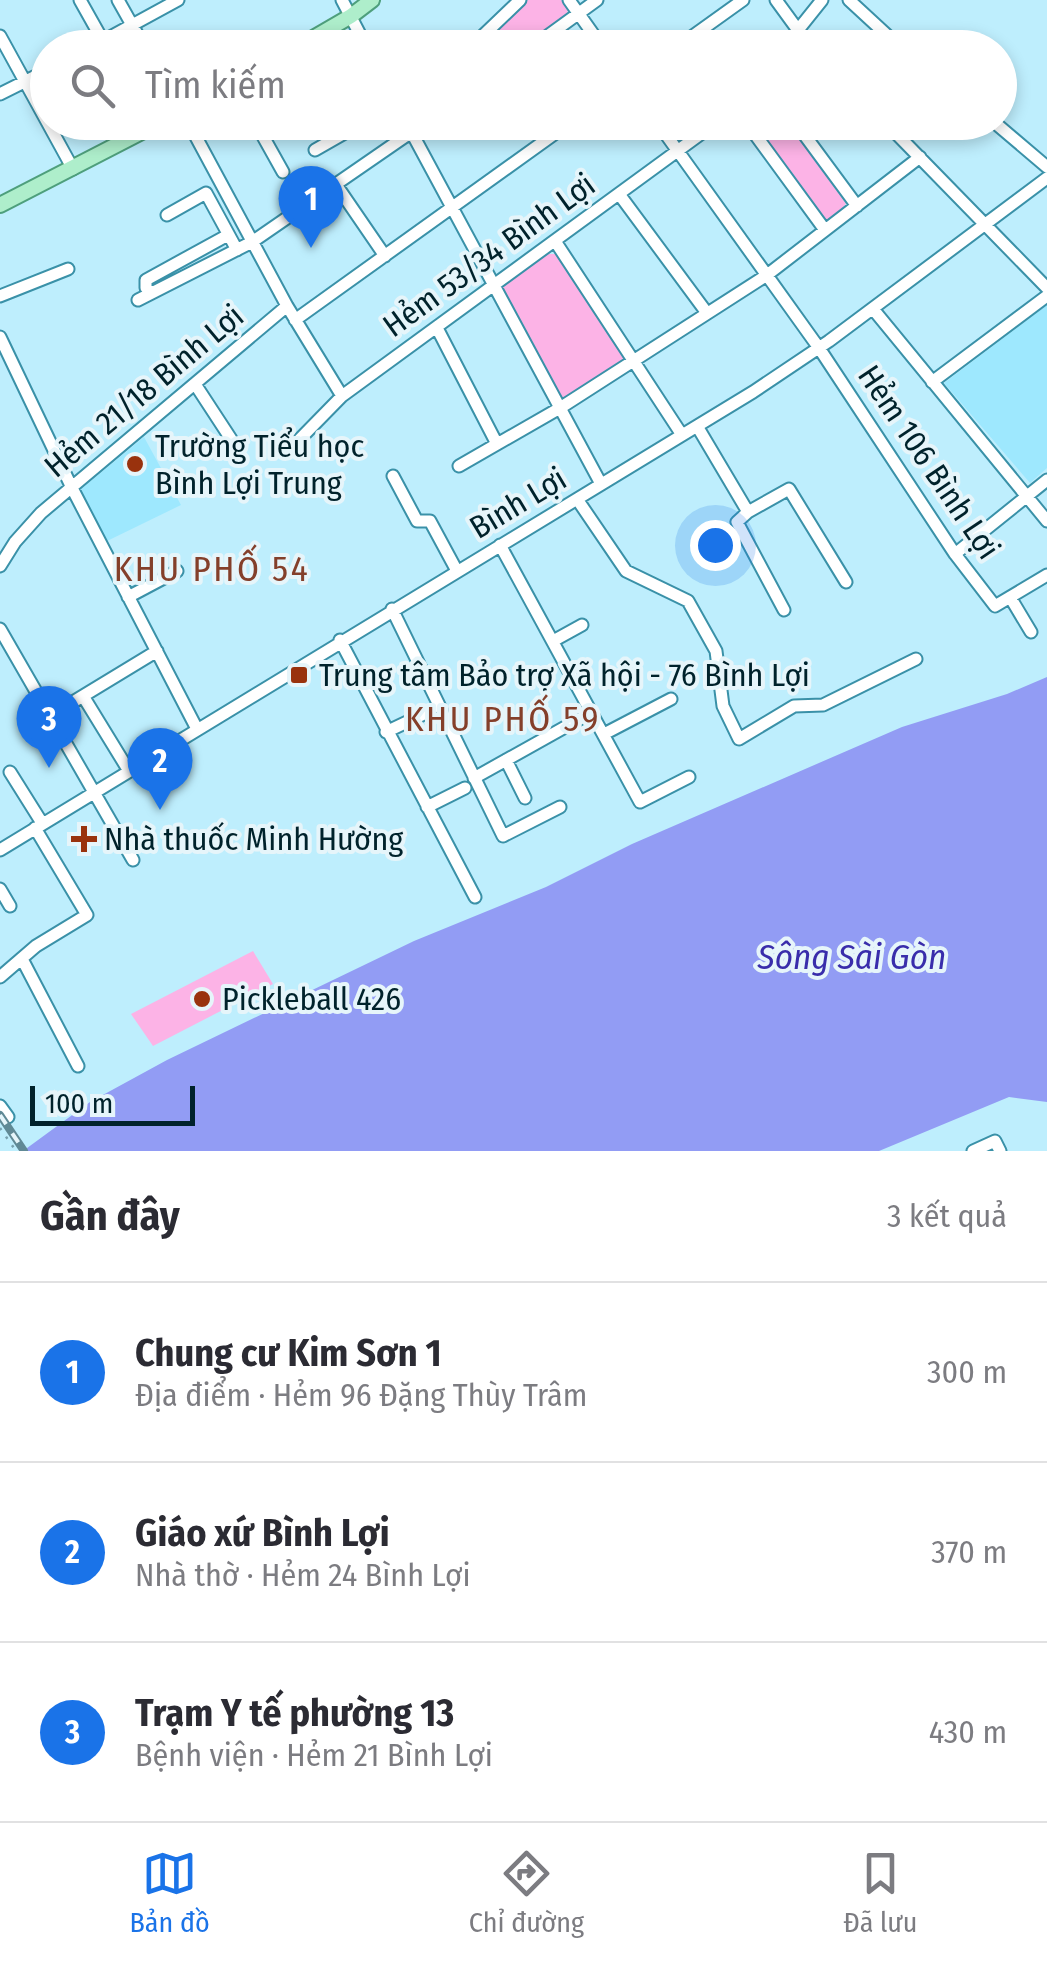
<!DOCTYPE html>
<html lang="vi">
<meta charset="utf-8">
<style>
:root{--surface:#fff;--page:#f2f2f3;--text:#2b2b33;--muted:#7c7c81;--line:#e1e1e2;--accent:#1a73e8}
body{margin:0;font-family:"Fira Sans Condensed",sans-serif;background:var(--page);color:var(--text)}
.scale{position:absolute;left:30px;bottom:25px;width:165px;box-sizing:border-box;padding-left:10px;border:5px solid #00222b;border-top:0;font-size:28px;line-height:35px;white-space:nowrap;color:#00222b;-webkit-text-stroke:8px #e6f5fa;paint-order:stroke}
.you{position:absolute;left:715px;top:545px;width:35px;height:35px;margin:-25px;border:8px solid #fff;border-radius:50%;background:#1a73e8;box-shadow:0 0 0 15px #1a73e833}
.badge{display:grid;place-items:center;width:65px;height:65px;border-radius:50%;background:var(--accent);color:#fff;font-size:32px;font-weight:700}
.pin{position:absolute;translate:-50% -82px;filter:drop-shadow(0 2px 5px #0008)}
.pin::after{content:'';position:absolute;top:52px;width:35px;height:30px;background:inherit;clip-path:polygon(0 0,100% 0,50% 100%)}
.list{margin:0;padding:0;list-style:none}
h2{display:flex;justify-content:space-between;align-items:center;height:130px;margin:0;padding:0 40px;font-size:42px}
h2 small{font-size:32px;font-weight:400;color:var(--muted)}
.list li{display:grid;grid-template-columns:65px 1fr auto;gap:30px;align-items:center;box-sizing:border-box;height:180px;padding:0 40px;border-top:2px solid var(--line)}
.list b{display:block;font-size:38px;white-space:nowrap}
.list p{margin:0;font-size:32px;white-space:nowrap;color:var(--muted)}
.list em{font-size:32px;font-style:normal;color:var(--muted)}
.icon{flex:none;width:55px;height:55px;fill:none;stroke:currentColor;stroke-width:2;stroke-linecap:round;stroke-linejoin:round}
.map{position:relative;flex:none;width:1047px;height:1151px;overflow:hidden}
.search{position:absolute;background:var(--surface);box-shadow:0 5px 15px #0003;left:30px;right:30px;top:30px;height:110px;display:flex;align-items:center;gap:25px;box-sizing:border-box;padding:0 35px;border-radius:55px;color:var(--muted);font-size:38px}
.sheet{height:670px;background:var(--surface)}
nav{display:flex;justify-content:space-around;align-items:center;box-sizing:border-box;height:140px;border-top:2px solid var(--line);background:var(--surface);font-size:28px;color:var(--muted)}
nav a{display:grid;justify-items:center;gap:5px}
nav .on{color:var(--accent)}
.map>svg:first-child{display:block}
</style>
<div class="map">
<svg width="1047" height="1151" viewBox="0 0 1047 1151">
<rect width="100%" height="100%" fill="#beeefd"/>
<path fill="#9ee8fe" d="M1047,305V468L1030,483L944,383Z
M144,437L181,505L105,542L80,490Z"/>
<path fill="#fcb3e6" d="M528,0H561L568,10L566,16L521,47L477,48Z
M754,123H789L846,204L829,221L824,220Z
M548,254H556L624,356L623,362L565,399L560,397L502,292V286Z
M253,951L273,984L153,1046L131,1014Z"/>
<path fill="#929cf4" d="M1047,677V1102L1009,1097L879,1151H23L90,1102L167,1060L414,941L546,887L632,844L902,727L1007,694Z"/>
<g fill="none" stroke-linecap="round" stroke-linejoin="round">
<g stroke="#3a91a8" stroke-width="15">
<path id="minor" d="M80,0L103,41
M118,0L145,48
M342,0L367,48
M569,0L603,48
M776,0L811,48
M849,0L901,48
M798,30L822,0
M0,36L73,169
M90,48L178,0
M470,48L520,0
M531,48L597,0
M676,48L743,0
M0,94L48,70
M188,122L287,306L342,396
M255,122L283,172
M406,122L601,484
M657,122L819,348L955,554L995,606L1047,575
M746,122L825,230
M795,122L857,206
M885,122L1047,288
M994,122L1047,167
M315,150L364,122
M337,186L385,256
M619,194L707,313
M167,215L206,193L237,250
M555,241L682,435
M152,293L146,288V280L228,235
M0,296L68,269
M138,300L252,242L426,122
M873,309L1047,521
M295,320L571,122
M437,328L497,444
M0,337L72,488L197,729
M932,382L1047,296
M195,384L231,439
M697,426L748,512L789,489L846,582
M295,444L342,396L717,122
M459,466L560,408L767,275L920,157
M393,476L417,521H430L457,571
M577,499L626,571L688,601L716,651L723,706L739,739L794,706L823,705L916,659
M748,512L737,522L784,610
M500,545L640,802L689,777
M955,554L1047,480
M0,566L15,542L41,513L287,306
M128,597L177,571
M1010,597L1031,632
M392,609L503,836L560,807
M0,629L133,860
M340,640L475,897
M553,641L582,625
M83,696L129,771
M50,716L157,651
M386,732L428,712
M604,734L671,699
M506,760L525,798
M10,772L42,823
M474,778L592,712
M427,807L465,788
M0,850L753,392L829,341L1047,178
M0,889L10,906
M22,959L78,1066
M0,977L36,946L87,915L35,828
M0,1106L8,1117
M973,1151L995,1141L1000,1151"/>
</g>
<g stroke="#4e9f7c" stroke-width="18">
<path id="major" d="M296,48L351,16L372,0
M0,205L161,122"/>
</g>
<path stroke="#77a1ae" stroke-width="2.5" stroke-dasharray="2.5 8" stroke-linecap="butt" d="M0,1128L16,1151"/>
<use href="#minor" stroke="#fff" stroke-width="11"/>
<use href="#major" stroke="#aeeecb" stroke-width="14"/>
<g stroke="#608995" stroke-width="8">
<path id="rail" d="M0,1115L24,1151"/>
</g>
<use href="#rail" stroke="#e6f5fa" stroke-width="4" stroke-dasharray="11" stroke-linecap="butt"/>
</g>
<g fill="#99320d" stroke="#e6f5fa" stroke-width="4">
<circle cx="135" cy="464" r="10"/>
<rect x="289" y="665" width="20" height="20" rx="5"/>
<path d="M79 824h10v10h10v10h-10v10h-10v-10h-10v-10h10z"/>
<circle cx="202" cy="999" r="10"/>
</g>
<g text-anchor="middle" stroke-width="8" stroke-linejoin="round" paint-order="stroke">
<g font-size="32" fill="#00222b" stroke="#e6f5fa">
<text transform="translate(489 255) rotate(-36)" y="11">Hẻm 53/34 Bình Lợi</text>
<text transform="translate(144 391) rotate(-40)" y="11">Hẻm 21/18 Bình Lợi</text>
<text transform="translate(929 462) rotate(56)" y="11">Hẻm 106 Bình Lợi</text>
<text transform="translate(518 503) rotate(-31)" y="11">Bình Lợi</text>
</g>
<g font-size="32" fill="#00222b" stroke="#e6f5fa" text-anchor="start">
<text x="155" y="457">Trường Tiểu học<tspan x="155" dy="37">Bình Lợi Trung</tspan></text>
<text x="319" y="686">Trung tâm Bảo trợ Xã hội - 76 Bình Lợi</text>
<text x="104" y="850">Nhà thuốc Minh Hường</text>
<text x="222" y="1010">Pickleball 426</text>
</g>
<g font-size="35" letter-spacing="2.5" fill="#843f2a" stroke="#e6f5fa">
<text x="212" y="581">KHU PHỐ 54</text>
<text x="503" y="731">KHU PHỐ 59</text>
</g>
<g font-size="35" font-style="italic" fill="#392dab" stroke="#e6f5fa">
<text x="852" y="969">Sông Sài Gòn</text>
</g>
</g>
</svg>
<div class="scale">100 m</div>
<div class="you"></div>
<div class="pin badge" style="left:311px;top:248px">1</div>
<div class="pin badge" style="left:160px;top:810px">2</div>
<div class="pin badge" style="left:49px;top:768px">3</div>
<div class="search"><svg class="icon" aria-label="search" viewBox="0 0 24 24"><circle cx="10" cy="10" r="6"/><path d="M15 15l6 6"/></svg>Tìm kiếm</div>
</div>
<section class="sheet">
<h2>Gần đây<small>3 kết quả</small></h2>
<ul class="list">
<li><span class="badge">1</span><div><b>Chung cư Kim Sơn 1</b><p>Địa điểm · Hẻm 96 Đặng Thùy Trâm</p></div><em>300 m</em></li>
<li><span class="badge">2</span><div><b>Giáo xứ Bình Lợi</b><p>Nhà thờ · Hẻm 24 Bình Lợi</p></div><em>370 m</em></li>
<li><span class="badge">3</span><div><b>Trạm Y tế phường 13</b><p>Bệnh viện · Hẻm 21 Bình Lợi</p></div><em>430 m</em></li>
</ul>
</section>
<nav>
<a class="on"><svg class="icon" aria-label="map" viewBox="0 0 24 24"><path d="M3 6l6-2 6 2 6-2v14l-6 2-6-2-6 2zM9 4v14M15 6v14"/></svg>Bản đồ</a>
<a><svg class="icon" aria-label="directions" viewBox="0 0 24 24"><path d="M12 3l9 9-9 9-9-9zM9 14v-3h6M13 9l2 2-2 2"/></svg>Chỉ đường</a>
<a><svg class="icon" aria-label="saved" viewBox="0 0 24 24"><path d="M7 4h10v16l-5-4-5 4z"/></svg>Đã lưu</a>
</nav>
